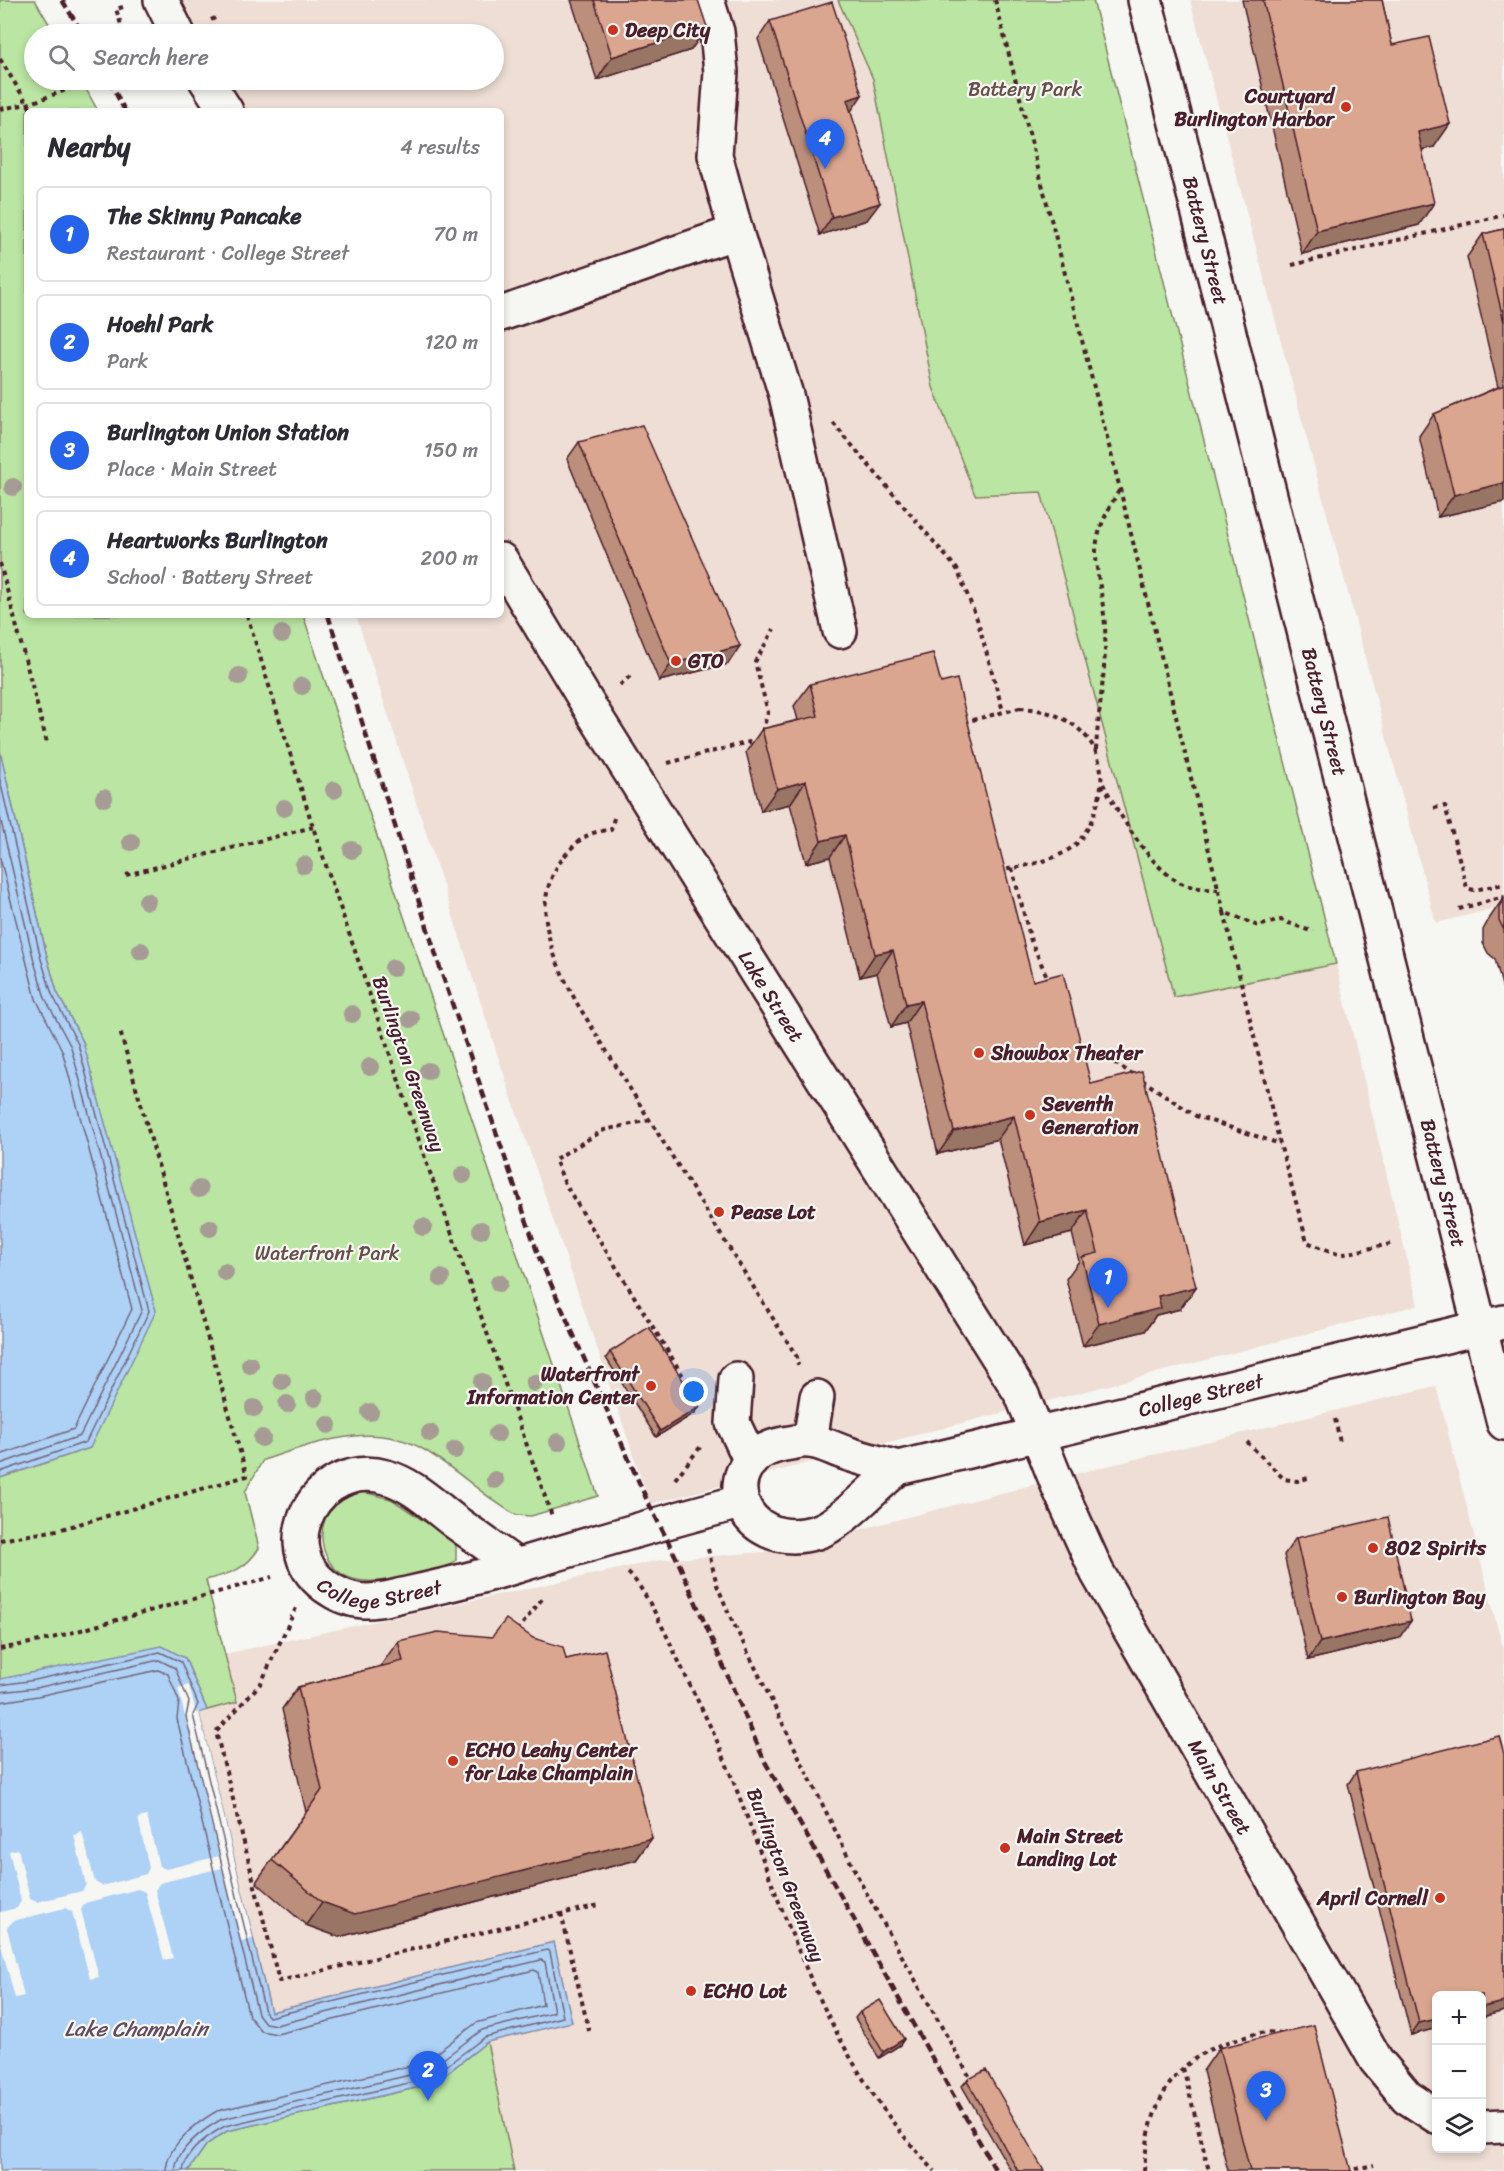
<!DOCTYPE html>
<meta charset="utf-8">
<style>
:root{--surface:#fff;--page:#f2f2f3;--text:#2b2b33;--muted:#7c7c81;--line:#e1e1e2;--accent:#2563eb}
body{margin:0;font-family:Sriracha,sans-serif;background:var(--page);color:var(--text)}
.controls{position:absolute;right:18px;bottom:18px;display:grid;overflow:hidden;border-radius:9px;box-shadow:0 3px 9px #0003}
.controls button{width:54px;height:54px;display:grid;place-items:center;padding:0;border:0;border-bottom:2px solid var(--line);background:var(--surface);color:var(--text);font:30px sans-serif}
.you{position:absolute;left:694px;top:1392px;width:21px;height:21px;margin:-15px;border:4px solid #fff;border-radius:50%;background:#1a73e8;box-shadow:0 0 0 9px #1a73e833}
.badge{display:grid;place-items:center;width:39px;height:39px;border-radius:50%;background:var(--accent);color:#fff;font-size:20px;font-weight:700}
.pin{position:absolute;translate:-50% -50px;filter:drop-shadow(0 2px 3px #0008)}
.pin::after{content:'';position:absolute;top:32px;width:21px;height:18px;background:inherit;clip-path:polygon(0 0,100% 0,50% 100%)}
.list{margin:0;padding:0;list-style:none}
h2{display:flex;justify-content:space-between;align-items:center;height:78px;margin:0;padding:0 24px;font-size:26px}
h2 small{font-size:20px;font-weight:400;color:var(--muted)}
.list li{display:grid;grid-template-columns:39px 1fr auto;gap:18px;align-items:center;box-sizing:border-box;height:96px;margin:0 12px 12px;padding:0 12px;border:2px solid var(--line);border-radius:9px}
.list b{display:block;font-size:22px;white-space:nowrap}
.list p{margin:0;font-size:20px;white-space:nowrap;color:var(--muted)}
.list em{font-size:20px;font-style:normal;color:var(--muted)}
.icon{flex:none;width:33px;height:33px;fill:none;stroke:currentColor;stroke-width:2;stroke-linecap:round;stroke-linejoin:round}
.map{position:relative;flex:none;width:1504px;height:2171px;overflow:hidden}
.search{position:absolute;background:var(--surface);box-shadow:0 3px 9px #0003;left:24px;top:24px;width:480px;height:66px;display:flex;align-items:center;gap:15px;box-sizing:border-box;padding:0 21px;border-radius:33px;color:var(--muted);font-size:22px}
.panel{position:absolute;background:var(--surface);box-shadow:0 3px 9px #0003;left:24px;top:108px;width:480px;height:510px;border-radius:9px}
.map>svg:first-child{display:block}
</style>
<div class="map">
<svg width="1504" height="2171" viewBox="0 0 1504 2171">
<rect width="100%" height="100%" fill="#f6f6f2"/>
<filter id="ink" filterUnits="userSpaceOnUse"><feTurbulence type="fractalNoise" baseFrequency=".0167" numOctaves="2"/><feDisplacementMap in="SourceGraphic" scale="12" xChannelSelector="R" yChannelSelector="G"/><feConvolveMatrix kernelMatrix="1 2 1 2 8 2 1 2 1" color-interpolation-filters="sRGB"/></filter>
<g filter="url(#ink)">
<path fill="#eeded5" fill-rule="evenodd" d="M178,0H838L873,79L933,387L1018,495L1041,492L1174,996L1336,964L1418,1305L650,1504L508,1087L356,615H501V111H208L199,80H494V34H187Z
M1190,0H1504V906L1436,923Z
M1436,1386L1504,1653V2171H514L487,2042L572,2021L554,1943L271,2012L199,1712L237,1702L224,1654L660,1560L776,1551L1083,1472ZM1436,1996H1482V2148H1436Z"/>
<path fill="#bae5a2" stroke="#828266" stroke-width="1.5" d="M0,0H35L55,34H34V80H81L98,111H27V615H303L598,1496L531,1516L516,1515C484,1497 458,1470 426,1451C375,1419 316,1443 263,1460L245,1492L259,1548C246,1570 229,1574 206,1580L237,1702L207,1710L185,1658L0,1679V1478L90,1448L83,1042L57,992L47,957L0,751Z
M838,0H1093L1336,964L1174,997L1041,492L975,495L933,387L873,79Z
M363,1492L391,1499L449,1538L456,1544V1560L450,1566L442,1568C415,1573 377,1588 350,1578C318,1566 313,1523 337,1501C344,1495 355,1494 363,1492Z
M487,2042L514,2171H188L207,2144L227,2131L433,2084Z"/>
<path fill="#aed1f6" stroke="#868aa5" stroke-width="1.5" d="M0,751L47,957L57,992L83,1042L156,1311L90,1448L0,1478Z
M162,1646L185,1658L207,1710L199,1713L271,2012L554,1942L572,2022L487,2042L433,2084L227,2131L207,2144L188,2171H0V1679Z"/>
<path fill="#f6f6f2" d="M189,1685L196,1713L199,1712L253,1938L241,1941L222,1868L188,1876L160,1883L155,1890L173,1958L164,1960L145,1892L138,1889L85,1903L81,1910L99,1977L90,1979L72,1912L65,1908L13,1921L7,1928L24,1996L15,1998L0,1941V1912L17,1908L21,1901L9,1851L18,1849L30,1899L37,1902L82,1891L86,1885L74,1835L82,1832L95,1882L102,1886L146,1874L149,1868L138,1818L147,1816L159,1866L166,1869L219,1856L178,1688Z"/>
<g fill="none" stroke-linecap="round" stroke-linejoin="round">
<path stroke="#72667c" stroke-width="1.5" d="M0,780L41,959L52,994L78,1044L149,1311L86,1442L0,1472
M0,817L34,961L45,998L71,1047L142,1310L80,1436L0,1464
M0,858L36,999L62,1050L132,1309L74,1429L0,1455
M0,1685L35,1680L160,1652L181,1662L198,1704L193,1715L265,2012L269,2017L547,1950L550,1952L563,2017L485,2037L430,2078L225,2126C209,2135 185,2151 183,2171
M0,1692L36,1688L159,1660L175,1668L189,1702L186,1717L258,2014L265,2023L276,2025L541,1960L545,1962L554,2012L482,2030L427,2071L222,2119C204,2129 177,2148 175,2171
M0,1702L38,1696L158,1670L168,1674L179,1701L177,1719L249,2016L261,2031L277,2034L534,1970L538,1972L543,2005L476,2023L423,2063L217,2111C196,2123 167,2145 166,2171"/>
<g stroke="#4a1f2b" stroke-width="38">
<g id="minor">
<path d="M161,0L178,34"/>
<path d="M707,0L717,32L721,72L715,155L736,232"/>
<path d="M206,80L226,111"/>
<path d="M501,314L736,232L786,395L840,631"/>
<path id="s1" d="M501,560L592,711L1022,1395L1060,1490L1097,1572L1376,2060L1407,2097L1436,2116"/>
<path d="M736,1379L733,1423L751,1461"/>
<path d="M810,1441L817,1397"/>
<path id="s2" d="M898,1468C881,1463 863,1459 846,1453C834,1449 823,1443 811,1441C802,1440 793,1443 784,1444C707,1459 739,1556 817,1532C842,1524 876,1485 898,1468L1504,1322"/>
<path id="s3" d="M517,1566C496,1551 475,1536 454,1521C433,1505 412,1484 386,1477C320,1458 269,1544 325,1586C336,1594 349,1600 363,1601C378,1602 393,1597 407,1594C443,1586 478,1578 513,1567C589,1544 664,1522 740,1502"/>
<path d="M1482,2127L1504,2126"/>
</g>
</g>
<g stroke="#4a1f2b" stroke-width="38">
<g id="major">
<path id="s4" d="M1145,0L1504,1423"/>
</g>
</g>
<path stroke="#4a1f2b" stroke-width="4" stroke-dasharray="4.5 4.5" stroke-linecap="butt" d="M995,0L1120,489L1224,912L1258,926L1281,920L1313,932
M123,7L116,9L124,34
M211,20L219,16
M0,59L32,111
M0,109L28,104L93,80
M1292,265L1504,215
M833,423L957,569L977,619L1003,711
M0,563L47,743
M247,615L313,827L427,1164L552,1516
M620,685L631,675
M1020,708C1075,710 1115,749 1097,805C1093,819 1086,835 1075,845C1054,863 1017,867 992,872L956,724Z
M762,732L768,712L755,662L774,629
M1096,750C1098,709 1107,667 1105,626C1100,559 1081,553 1120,489
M668,763L757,740
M1103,784C1120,815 1148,866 1181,883C1192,888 1205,889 1218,890
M1434,808L1445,806L1467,888L1474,890L1504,884
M614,818L611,830C591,831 581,837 568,852C525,900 552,957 578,1005L797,1357L798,1365
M1012,868L1031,941L1049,981
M126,875L313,827
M1459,909L1504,897
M1224,912L1280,1144L1307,1242L1340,1255L1390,1244
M1076,1040L1136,1076
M1142,1080L1196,1116L1280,1144
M650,1120L604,1130L555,1159L565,1184L696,1397
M1335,1419L1340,1442
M1247,1442L1284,1479L1297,1481L1312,1477
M675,1479L702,1445
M0,1540L58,1530L247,1476L120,1031
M708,1549L717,1585L729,1614L862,1885L972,2081
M628,1573C646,1587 676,1656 687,1679C699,1704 712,1728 722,1753C782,1900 821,2054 935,2171
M296,1608L261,1683L216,1732L279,1981L599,1905
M517,1631L542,1599
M0,1649L45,1640L272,1577
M561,1913L589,2031
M1183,2068L1209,2171
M1144,2171C1148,2105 1172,2056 1239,2039C1255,2034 1267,2029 1284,2035
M1346,2171L1374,2165"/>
<use href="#minor" stroke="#f6f6f2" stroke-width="33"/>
<use href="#major" stroke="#f6f6f2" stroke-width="33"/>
<path stroke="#4a1f2b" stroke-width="4.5" stroke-dasharray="9 4.5" stroke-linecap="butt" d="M62,0L83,34
M109,80L125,111
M328,615L442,974L539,1257L646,1498L677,1559L764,1760L996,2171"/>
</g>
<g fill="#a79b95">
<circle cx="13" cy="487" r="9"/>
<circle cx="282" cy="634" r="9"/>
<circle cx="239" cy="676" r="9"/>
<circle cx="302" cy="686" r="9"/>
<circle cx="334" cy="790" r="9"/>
<circle cx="104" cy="798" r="9"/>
<circle cx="284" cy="808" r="9"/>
<circle cx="131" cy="842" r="9"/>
<circle cx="352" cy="850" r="9"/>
<circle cx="304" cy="865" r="9"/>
<circle cx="147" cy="901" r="9"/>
<circle cx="141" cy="951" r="9"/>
<circle cx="393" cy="968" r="9"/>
<circle cx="352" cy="1014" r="9"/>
<circle cx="411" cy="1019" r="9"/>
<circle cx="370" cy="1067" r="9"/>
<circle cx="428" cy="1071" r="9"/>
<circle cx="463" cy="1175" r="9"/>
<circle cx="199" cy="1189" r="9"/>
<circle cx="423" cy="1227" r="9"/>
<circle cx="210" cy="1228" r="9"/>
<circle cx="481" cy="1230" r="9"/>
<circle cx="225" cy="1272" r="9"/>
<circle cx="441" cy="1278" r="9"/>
<circle cx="499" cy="1283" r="9"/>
<circle cx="250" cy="1365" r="9"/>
<circle cx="282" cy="1381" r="9"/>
<circle cx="482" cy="1382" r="9"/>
<circle cx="534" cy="1383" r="9"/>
<circle cx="315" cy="1398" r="9"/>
<circle cx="287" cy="1404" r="9"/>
<circle cx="254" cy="1408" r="9"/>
<circle cx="370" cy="1412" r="9"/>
<circle cx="328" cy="1425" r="9"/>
<circle cx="430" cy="1433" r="9"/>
<circle cx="497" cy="1434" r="9"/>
<circle cx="262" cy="1438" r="9"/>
<circle cx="558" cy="1442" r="9"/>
<circle cx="455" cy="1450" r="9"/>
<circle cx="495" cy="1480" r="9"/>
</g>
<path fill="#bc8f7c" stroke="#4a1f2b" stroke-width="1.5" d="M571,0H698L691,50L597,80Z
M1242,0H1382L1392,45L1434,147L1422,150L1419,225L1302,254Z
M770,21L851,111L867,220L820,235L758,39Z
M1504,229V502L1438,517L1419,436L1434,414L1498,387L1467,257L1483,234Z
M579,442L728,664L659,681L567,459Z
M941,683L1033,981L1091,1084L1196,1287L1180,1309L1156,1315L1145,1331L1083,1346L1066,1279L1079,1261L1072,1233L1025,1245L998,1139L938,1154L906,1023L891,1027L877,973L860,977L830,857L806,863L790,804L761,811L746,752L762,729L798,720L794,706L810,684Z
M1504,897V993L1495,959L1488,953L1483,943V930L1489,919Z
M610,1352L695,1413L656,1437L606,1358Z
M1296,1538L1399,1638L1308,1660L1284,1555Z
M492,1637L533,1638L566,1659L652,1838L636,1860L339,1937L306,1925L256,1882L306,1812L282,1709L298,1687L382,1666V1664L398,1641Z
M1504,1754V2011L1482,2017L1437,1995V2028L1411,2035L1348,1784L1356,1772Z
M860,2012L904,2039L900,2045L879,2058L855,2018Z
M1219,2048L1351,2171H1228L1203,2071Z
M967,2080L1044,2171H1011L962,2086Z"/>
<path fill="#997465" stroke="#4a1f2b" stroke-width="1.5" d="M707,27L691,50L597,80L612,57Z
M862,95L850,113L847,100Z
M1450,124L1434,147L1402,154L1418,132Z
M880,203L867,220L820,235L832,217Z
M1434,203L1419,225L1302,254L1317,231Z
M1504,483V502L1438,517L1454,495Z
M740,646L728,664L659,681L671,664Z
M806,781L790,804L761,811L777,789Z
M845,835L830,857L806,863L821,841Z
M893,950L877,973L860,977L875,954Z
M921,1001L906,1023L891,1027L906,1004Z
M1014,1116L998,1139L938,1154L954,1131Z
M1087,1210L1072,1233L1025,1245L1040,1222Z
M1196,1287L1180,1309L1156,1315L1145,1331L1083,1346L1099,1324L1158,1296Z
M700,1407L695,1413L656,1437L660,1431Z
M1411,1621L1399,1638L1308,1660L1320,1642Z
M652,1838L636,1860L339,1937L306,1925L322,1902Z
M1504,2002V2011L1482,2017V2007Z
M1437,2019V2028L1411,2035L1419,2023Z
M904,2039L900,2045L879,2058L883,2052Z"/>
<path fill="#dba690" stroke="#4a1f2b" stroke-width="1.5" d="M594,0H698L707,27L612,57Z
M1263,0H1382L1392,45L1429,37L1450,124L1418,132L1434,203L1317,231Z
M832,2L862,95L847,100L880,203L832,217L770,21Z
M1504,229V322L1483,234Z
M1504,385V483L1454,495L1434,414Z
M642,425L740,646L671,664L579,442Z
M933,653L941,683L957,679L1033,981L1063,973L1091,1084L1142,1071L1196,1287L1158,1296L1161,1308L1099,1324L1082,1257L1098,1253L1087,1210L1040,1222L1014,1116L954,1131L921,1001L906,1004L893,950L875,954L845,835L821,841L806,781L777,789L762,729L818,716L810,684Z
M1504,897V930L1499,920V908Z
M649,1327L700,1407L660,1431L610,1352Z
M1388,1517L1411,1621L1320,1642L1296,1538Z
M506,1619L533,1638L563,1647L566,1659L605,1650L652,1838L355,1914L322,1902L272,1860L322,1790L298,1687L403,1661L398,1641L438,1632L492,1637Z
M1499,1736L1504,1754V2002L1482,2007V1995H1437V2019L1419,2023L1356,1772Z
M880,2000L904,2039L883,2052L860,2012Z
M1314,2025L1351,2171H1250L1219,2048Z
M986,2070L1044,2171H1018L967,2080Z"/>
</g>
<g fill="#c8321e" stroke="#f6f6f2" stroke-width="2">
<circle cx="613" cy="30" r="6"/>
<circle cx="1346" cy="107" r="6"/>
<circle cx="676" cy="661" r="6"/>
<circle cx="979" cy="1053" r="6"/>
<circle cx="1030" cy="1115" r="6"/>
<circle cx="719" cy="1212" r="6"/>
<circle cx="651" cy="1386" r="6"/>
<circle cx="1373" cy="1548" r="6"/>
<circle cx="1342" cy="1597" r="6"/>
<circle cx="453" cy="1761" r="6"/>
<circle cx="1005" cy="1848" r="6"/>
<circle cx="1440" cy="1898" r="6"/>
<circle cx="691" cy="1991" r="6"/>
</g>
<g text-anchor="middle" stroke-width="4.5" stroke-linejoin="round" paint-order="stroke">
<g font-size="20" font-weight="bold" fill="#4a1f2b" stroke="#f6f6f2" text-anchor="start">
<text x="625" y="37">Deep City</text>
<text x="1334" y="103" text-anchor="end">Courtyard<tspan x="1334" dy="23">Burlington Harbor</tspan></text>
<text x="688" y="668">GTO</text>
<text x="991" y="1060">Showbox Theater</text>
<text x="1042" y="1111">Seventh<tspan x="1042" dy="23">Generation</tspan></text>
<text x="731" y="1219">Pease Lot</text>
<text x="639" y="1381" text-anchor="end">Waterfront<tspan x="639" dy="23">Information Center</tspan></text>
<text x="1385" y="1555">802 Spirits</text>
<text x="1354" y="1604">Burlington Bay</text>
<text x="465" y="1757">ECHO Leahy Center<tspan x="465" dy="23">for Lake Champlain</tspan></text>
<text x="1017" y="1843">Main Street<tspan x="1017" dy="23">Landing Lot</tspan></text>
<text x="1428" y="1905" text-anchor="end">April Cornell</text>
<text x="703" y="1998">ECHO Lot</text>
</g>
<g font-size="20" fill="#665049" stroke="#f6f6f2">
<text x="1025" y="96">Battery Park</text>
<text x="327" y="1260">Waterfront Park</text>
</g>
<g font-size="20" fill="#4a1f2b" stroke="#f6f6f2">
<text dy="7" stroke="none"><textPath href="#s4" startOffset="248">Battery Street</textPath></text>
<text dy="7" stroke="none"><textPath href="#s4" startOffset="734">Battery Street</textPath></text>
<text dy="7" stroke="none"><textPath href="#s1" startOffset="513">Lake Street</textPath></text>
<text transform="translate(409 1064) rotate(71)" y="7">Burlington Greenway</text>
<text dy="7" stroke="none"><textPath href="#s4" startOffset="1220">Battery Street</textPath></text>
<text dy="7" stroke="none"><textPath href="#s2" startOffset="705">College Street</textPath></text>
<text dy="7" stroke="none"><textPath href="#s3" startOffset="392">College Street</textPath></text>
<text dy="7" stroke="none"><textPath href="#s1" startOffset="1424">Main Street</textPath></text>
<text transform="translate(786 1875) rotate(69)" y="7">Burlington Greenway</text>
</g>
<g font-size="21" font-style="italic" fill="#634c5e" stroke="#f6f6f2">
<text x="136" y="2036">Lake Champlain</text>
</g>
</g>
</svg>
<div class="controls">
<button>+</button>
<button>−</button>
<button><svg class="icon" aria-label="layers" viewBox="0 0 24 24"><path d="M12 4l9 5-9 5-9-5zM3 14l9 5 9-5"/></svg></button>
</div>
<div class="you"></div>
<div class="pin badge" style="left:1108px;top:1308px">1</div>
<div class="pin badge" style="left:428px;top:2101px">2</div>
<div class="pin badge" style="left:1266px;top:2121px">3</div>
<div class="pin badge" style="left:825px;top:169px">4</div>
<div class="search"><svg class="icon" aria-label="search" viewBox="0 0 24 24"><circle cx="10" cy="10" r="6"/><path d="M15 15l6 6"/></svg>Search here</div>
<section class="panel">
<h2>Nearby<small>4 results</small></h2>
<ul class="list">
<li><span class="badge">1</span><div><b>The Skinny Pancake</b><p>Restaurant · College Street</p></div><em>70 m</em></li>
<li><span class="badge">2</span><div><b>Hoehl Park</b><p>Park</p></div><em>120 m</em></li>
<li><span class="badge">3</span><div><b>Burlington Union Station</b><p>Place · Main Street</p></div><em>150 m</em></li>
<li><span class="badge">4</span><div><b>Heartworks Burlington</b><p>School · Battery Street</p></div><em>200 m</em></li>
</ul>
</section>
</div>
